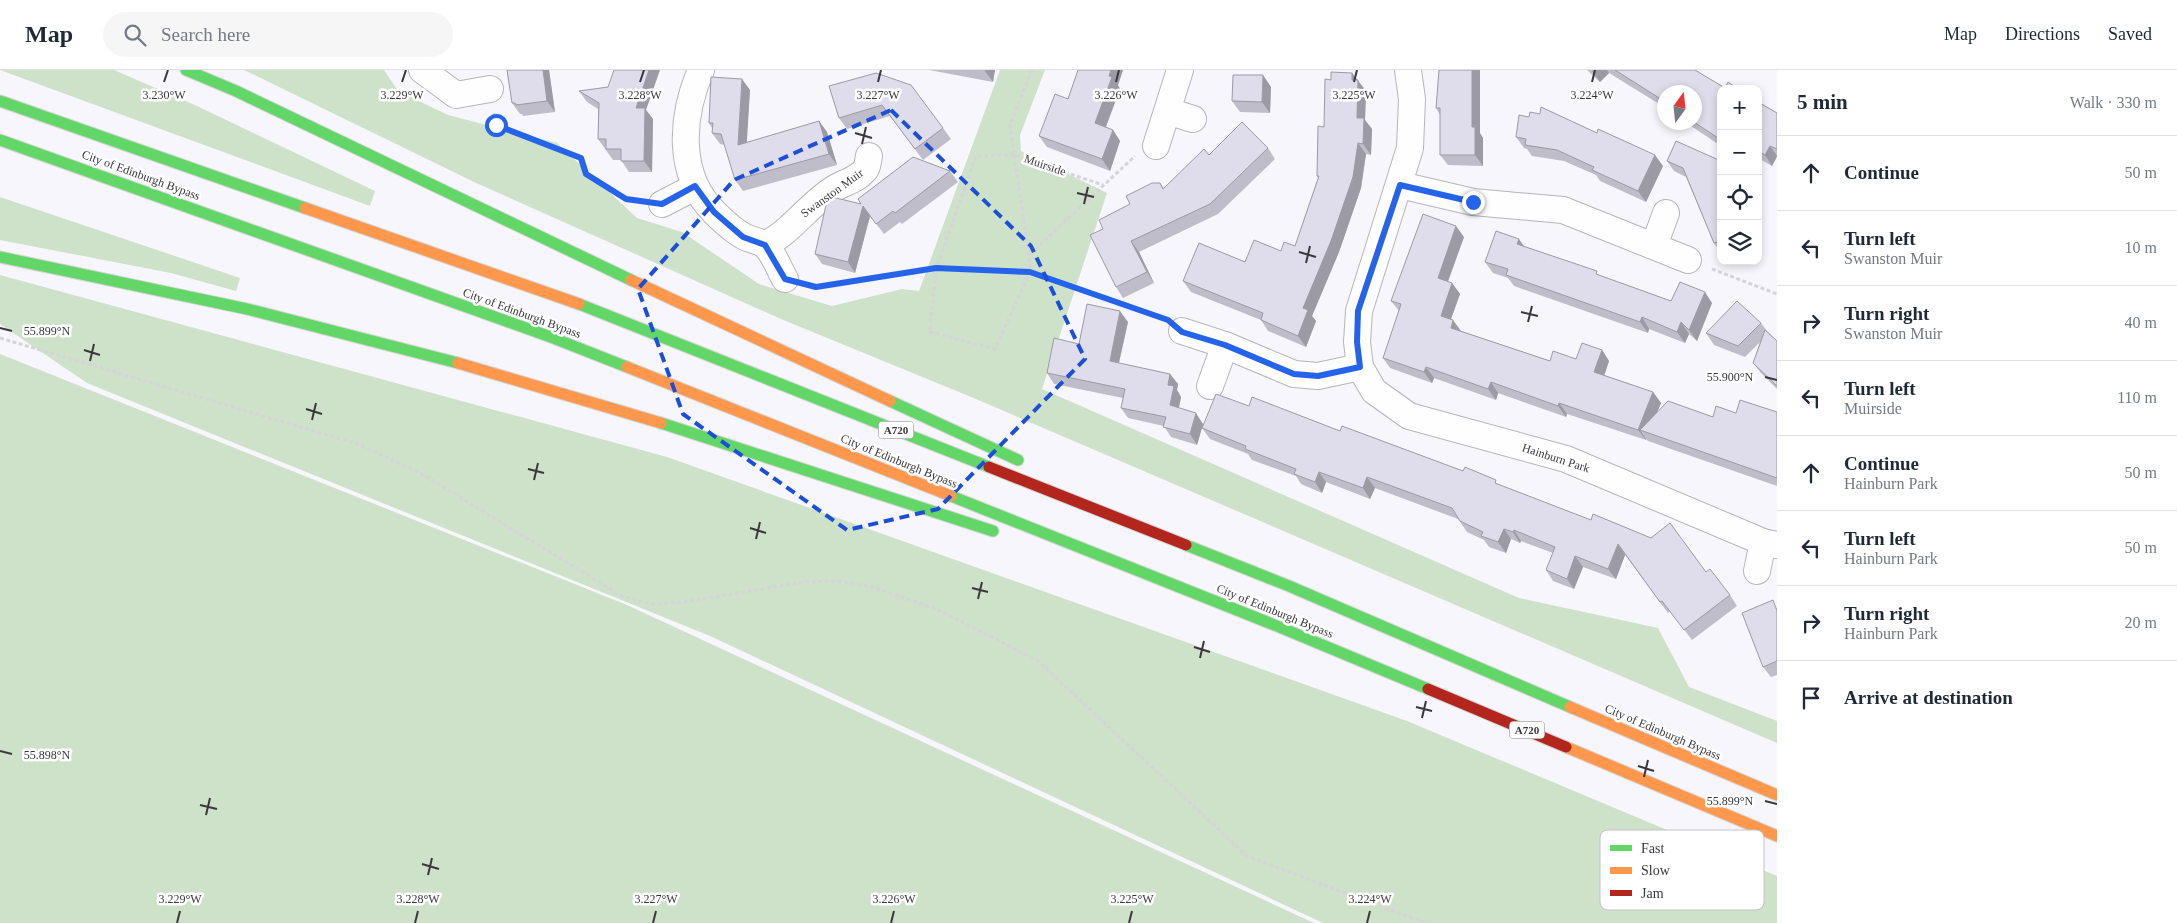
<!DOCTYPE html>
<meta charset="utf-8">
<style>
:root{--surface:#fff;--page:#f6f6f7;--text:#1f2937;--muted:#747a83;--line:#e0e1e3}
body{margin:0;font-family:"Times New Roman",serif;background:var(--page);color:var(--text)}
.controls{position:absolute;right:15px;top:15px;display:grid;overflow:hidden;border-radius:10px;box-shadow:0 2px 8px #0003}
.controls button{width:45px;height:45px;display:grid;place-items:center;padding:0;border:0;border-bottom:1px solid var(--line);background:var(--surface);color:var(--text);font:25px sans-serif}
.compass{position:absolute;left:1657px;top:15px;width:45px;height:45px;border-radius:50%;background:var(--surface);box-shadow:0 2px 8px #0003;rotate:15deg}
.stop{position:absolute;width:15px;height:15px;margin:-11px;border:4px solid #2563eb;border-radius:50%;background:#fff}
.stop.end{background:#2563eb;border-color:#fff;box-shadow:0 1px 5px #0008}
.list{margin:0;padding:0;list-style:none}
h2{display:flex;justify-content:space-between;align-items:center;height:65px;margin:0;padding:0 20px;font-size:21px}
h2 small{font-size:16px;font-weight:400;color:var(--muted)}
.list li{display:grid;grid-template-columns:32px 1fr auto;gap:15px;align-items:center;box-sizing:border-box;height:75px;padding:0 20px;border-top:1px solid var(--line)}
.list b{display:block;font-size:19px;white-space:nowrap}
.list p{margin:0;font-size:16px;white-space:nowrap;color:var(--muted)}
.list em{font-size:16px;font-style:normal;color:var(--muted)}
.icon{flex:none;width:28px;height:28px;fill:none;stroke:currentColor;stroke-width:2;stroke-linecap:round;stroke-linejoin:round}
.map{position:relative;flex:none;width:1777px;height:853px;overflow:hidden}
header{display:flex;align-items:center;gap:30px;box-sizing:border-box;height:70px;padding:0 25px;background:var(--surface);border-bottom:1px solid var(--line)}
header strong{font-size:24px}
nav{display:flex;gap:28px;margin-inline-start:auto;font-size:18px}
.search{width:350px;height:45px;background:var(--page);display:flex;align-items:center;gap:12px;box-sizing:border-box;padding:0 18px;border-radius:28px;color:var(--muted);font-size:19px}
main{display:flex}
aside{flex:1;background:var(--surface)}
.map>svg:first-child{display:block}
</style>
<header>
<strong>Map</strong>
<div class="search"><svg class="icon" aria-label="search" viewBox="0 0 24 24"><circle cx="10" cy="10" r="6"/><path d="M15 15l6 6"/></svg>Search here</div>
<nav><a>Map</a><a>Directions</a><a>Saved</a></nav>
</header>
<main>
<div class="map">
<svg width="1777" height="853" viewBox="0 0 1777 853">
<rect width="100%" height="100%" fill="#f7f6fc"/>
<path fill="#cee1c9" d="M0,0H114L197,36L375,121L370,136Z
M244,0H384L398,21L448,45L557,73L637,148L682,162L759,214L832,236L902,219L919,221L1000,0H1045L1020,65L1021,81L1107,123L1042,319L1519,528L1658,558L1689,617L1777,651V673L976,329L781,249L474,112Z
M0,127L240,208L236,221L171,203L0,170Z
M0,205L667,387L1407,651L1777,806V853H1323L710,566L87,313L0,254Z
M0,284L627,535L1314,853H0Z"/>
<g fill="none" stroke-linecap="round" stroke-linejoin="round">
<g stroke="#b6b5b9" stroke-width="28">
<path id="street" d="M422,0L456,25L490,19
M701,0C681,46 676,105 715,143C723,151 735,162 745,167C751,170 761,171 766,176C774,184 779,199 785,209
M1408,0L1412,29L1410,78L1359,241L1357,272L1360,297L1374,321L1409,346L1566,389L1763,472L1777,475
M1167,41L1193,49
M1156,76L1180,0
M1400,115L1473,132L1563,140L1688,190
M662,134L695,117
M765,175C792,161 809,134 835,118C845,112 857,110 865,100C868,97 868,90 869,86
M1654,176L1666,143
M1182,261L1225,275L1294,304L1318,306L1360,297
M1210,316L1225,275
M1757,501L1763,472"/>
</g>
<g stroke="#d4d4d7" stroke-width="13">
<path id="fast" d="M186,0L236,21L631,210
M0,31L305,138
M0,70L548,266L627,297
M0,187L247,239L458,293
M579,234L989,397
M890,331L1018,390
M661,353L993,461
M951,426L1277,556L1428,619
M1186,475L1289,516L1570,637"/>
</g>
<g stroke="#d4d4d7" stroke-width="13">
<path id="slow" d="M305,138L579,234
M631,210L890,331
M458,293L661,353
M627,297L951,426
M1570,637L1777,725
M1566,677L1777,766"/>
</g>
<g stroke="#d4d4d7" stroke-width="13">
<path id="jam" d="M989,397L1186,475
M1428,619L1566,677"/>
</g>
<path stroke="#d5d4d8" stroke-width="3" stroke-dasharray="4 2.5" stroke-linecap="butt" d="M1032,0L1010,55L1014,85L1103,115
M494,43L496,55L581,88L586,103L626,129L637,131
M1014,85L1029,185L1030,202L995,279L930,262L936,199L976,86Z
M1030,184L1135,86
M1712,199L1777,224
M808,215L816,217L936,199L1030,202L1162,248
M0,268L358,374L422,404L622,526L652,534L683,532L804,512L836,511L870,516L939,540L1038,591L1247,786L1425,853"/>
<use href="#street" stroke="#fefeff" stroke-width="26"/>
<use href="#fast" stroke="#63d668" stroke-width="11"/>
<use href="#slow" stroke="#ff974d" stroke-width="11"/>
<use href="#jam" stroke="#b3261e" stroke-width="11"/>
</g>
<path fill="#c0bdca" d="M507,0H549L555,42L523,46L522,44H520L512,33Z
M929,0H995L993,12Z
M1078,0H1123L1118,15L1120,19L1106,57L1113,60L1120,71L1110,101L1047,77L1039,66L1068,29Z
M1439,0L1483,68V96L1448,95L1440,85V45L1436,38Z
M1587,0H1695L1725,18L1738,19H1721V76L1685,52H1694L1664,22V37L1609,3L1600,12Z
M1352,3L1366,21L1365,50L1372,59L1371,85L1366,84L1361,118L1339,182L1312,246L1316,251L1306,277L1268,261L1261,250L1191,222L1183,211L1295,176L1318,108L1317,106L1331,10Z
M829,16L943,58L951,69L923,90L890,46L847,59L839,48Z
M608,17L646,40L653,49L652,102H629L621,90H613L598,69V39L587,32L579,21Z
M1271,17L1270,43L1240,42L1232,31Z
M750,20L746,73L819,51L827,62L837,95L743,121L735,110L725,75L720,74L712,63V58L709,53Z
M1758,32L1777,43V87L1772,96L1758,88Z
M1516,67L1663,96L1646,132L1600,111L1596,105L1564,91L1532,86L1527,79L1524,78Z
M1268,78L1275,89L1218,144L1139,182L1154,213L1123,228L1116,217L1103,159L1130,134L1160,113L1164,118L1209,85Z
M1667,91H1721V183L1714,173L1686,107L1674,101Z
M950,101L958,112L902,154L900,152L884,164L870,146L855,203L822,194L815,184L861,133Z
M1464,167L1448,212L1452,213L1460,224L1451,249L1461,261L1550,291L1576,289L1602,280L1609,291L1604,305L1653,322L1661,333L1657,343L1713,347L1736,343L1777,342V416L1648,371L1646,369V370L1567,344L1566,347L1498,323L1496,330L1434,308L1432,313L1390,298L1383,288L1399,241L1391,231Z
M1524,177L1600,206L1671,231L1712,233L1697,271L1689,264L1685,273L1649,259L1648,263L1514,216L1508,208L1493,203L1485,192Z
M1128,252L1119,293L1170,304L1178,314L1177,320L1181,327L1179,338L1203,354L1249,336L1340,361L1500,415L1706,502L1730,525L1737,536L1692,570L1670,541L1668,543L1625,485L1616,509L1583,497L1574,519L1553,511L1546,500L1553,483L1521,471L1520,473L1511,469L1506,483L1489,477L1484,470L1467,462L1458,449L1375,418L1370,429L1326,412L1322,423L1301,414L1296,406L1252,390L1248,384L1210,369L1202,358L1197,375L1171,367L1164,356L1128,348L1121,338L1123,328L1054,314L1047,303L1079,274Z
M1761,253L1767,261L1777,271V319L1761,303L1753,293L1760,272L1745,287L1714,275L1706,263Z
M1777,536V605L1771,607L1763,597Z"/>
<path fill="#9c9aa4" d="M543,0H549L555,42L547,31Z
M649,0H660L646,40L653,49L652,102L644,91L636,38Z
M985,0H995L993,12L985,1Z
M1111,0H1123L1118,15L1120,19L1103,64L1095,53Z
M1472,0H1480V63L1483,68V96L1475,85L1472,57Z
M1594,0H1607L1609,3L1600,12L1592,1Z
M1352,3L1366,21L1365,50L1372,59L1371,85L1363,74L1357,48L1352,10Z
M1263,5L1271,17L1270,43L1262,32Z
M742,9L750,20L746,86L738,75Z
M819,51L827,62L837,95L829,84Z
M1113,60L1120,71L1110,101L1102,89Z
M1358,73L1366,84L1361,118L1339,182L1312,246L1316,251L1306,277L1298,266L1303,238Z
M1770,76L1777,86L1772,96L1765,85Z
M1655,85L1663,96L1646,132L1638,121Z
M863,136L870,146L855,203L848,192Z
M1456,156L1464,167L1445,219L1438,208Z
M1519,169L1527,181L1517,174Z
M1131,171L1139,182L1154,213L1147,202Z
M1452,213L1460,224L1448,257L1441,246Z
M1705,222L1712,233L1697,271L1689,260Z
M1120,241L1128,252L1117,301L1110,291Z
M1642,247L1649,259L1648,263L1640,252Z
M1453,250L1461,261L1451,258Z
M1681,252L1689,264L1685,273L1677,262Z
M1602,280L1609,291L1602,312L1594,302Z
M1426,297L1434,308L1432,313L1424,302Z
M1170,304L1178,314L1177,320L1181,327L1177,346L1170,335L1168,315Z
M1491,312L1498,323L1496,330L1488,319Z
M1653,322L1661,333L1648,363L1640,360L1646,369V370L1638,360Z
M1559,333L1567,344L1566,347L1558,336Z
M1196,343L1203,354L1197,375L1190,364Z
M1319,402L1326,412L1322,423L1315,412Z
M1367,407L1375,418L1370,429L1363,418Z
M1504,459L1511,469L1506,483L1498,472Z
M1514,460L1521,471L1520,473L1513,462Z
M1618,474L1625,485L1616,509L1608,499Z
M1575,486L1583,497L1574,519L1567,509Z"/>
<path fill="#dfdceb" stroke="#9c9aa4" d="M507,0H543L547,31L516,35L515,33H512Z
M614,0H649L636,38H645L644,91H621V79H606V69H598L599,33L579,21L608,17Z
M1078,0H1111L1109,6L1112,7L1095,53L1113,60L1102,89L1039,66L1055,24L1068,29Z
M1439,0H1472V57H1475V85H1440V38H1436Z
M1615,0H1695L1725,18L1728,12L1738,19H1721V70L1694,52V22H1664V31Z
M1331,2L1352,3V10H1358L1357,48H1364L1363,74L1358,73L1353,107L1331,171L1303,238L1308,240L1298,266L1261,250L1263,243L1183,211L1199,173L1245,192L1254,170L1281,181L1284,172L1295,176L1319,106H1317L1318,56L1324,57L1325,9L1331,10Z
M876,3L911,15L943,58L915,79L882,35L839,48L829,16Z
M1233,5H1263L1262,32L1232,31Z
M711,7L742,9L738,75L819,51L829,84L735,110L721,64L712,63L713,53H709Z
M1758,32L1777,43V79L1770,76L1765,85L1758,81Z
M1541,37L1597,63L1598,59L1655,85L1638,121L1592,100L1594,97L1557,80L1525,75L1526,69L1516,67L1519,45L1529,47L1530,42L1540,44Z
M1242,52L1268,78L1210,134L1131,171L1147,202L1116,217L1090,165L1103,159L1099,150L1130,134L1126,126L1152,113H1160L1163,119L1204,79L1209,85Z
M1676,71L1721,91V171L1714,173L1683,98L1667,91Z
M913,87L950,101L895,143L893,141L876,154L863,136L848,192L815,184L828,126L861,134L858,129Z
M1423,144L1456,156L1438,208L1452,213L1441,246L1453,250L1451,258L1550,291L1553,281L1576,289L1582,273L1602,280L1594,302L1653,322L1638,360L1559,333L1558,336L1491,312L1488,319L1426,297L1424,302L1383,288L1401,234L1391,231Z
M1496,161L1519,169L1517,174L1597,201L1596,204L1671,231L1680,212L1705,222L1689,260L1681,252L1677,262L1642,247L1640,252L1506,205L1508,199L1485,192Z
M1737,231L1761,253L1738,276L1706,263Z
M1087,234L1120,241L1110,291L1170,304L1168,315L1174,316L1170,335L1196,343L1190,364L1163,357L1166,347L1121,338L1125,319L1047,303L1054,268L1079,274Z
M1765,260L1777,271V316L1753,293Z
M1216,324L1249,336L1252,327L1340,361L1342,356L1463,401L1465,397L1496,410L1495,413L1591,450L1593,444L1651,468L1670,453L1706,502L1710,499L1730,525L1684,560L1662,531L1660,532L1618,474L1608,499L1575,486L1567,509L1546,500L1555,477L1514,460L1513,462L1504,459L1498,472L1481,466L1483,462L1460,451L1452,438L1367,407L1363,418L1319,402L1315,412L1294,404L1296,399L1245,379L1246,376L1202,358Z
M1740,330L1777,342V408L1640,360L1668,331L1713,347L1716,336L1736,343Z
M1773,530L1777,541V591L1763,597L1742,543Z"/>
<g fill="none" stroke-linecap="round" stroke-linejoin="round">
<path stroke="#2563eb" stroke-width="6" d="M496,55L581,88L586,104L626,129L662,134L695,116L714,142L743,167L765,175L785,209L816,217L936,198L1030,202L1168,250L1182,262L1225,275L1294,304L1318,306L1360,297L1357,272L1358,241L1400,115L1473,132"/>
</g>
<path fill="none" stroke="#1d4ed8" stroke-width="4" stroke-dasharray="10 6" stroke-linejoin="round" d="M891,40L1031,176L1085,289L938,439L847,460L683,344L638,219L734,110Z"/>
<path fill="none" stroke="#3a383d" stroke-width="2" d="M164,12L168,0M402,12L406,0M640,12L644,0M878,12L881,0M1116,12L1119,0M1354,12L1357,0M1592,12L1595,0M855,63L872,68M862,74L866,57M1077,123L1094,127M1084,134L1088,117M1299,182L1316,187M1306,193L1310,176M1521,242L1538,246M1528,252L1532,236M0,258L12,261M84,280L100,285M90,291L94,274M1765,307L1777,310M306,339L322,344M312,350L316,333M528,399L544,403M534,410L538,393M750,458L766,463M756,469L760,452M972,518L988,522M978,529L982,512M1194,577L1210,582M1200,588L1204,571M1416,637L1432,641M1422,648L1426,631M0,681L12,684M1638,696L1654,701M1644,707L1648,690M1765,731L1777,734M200,735L217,739M206,745L210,728M422,794L439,799M428,805L432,788M177,853L180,841M415,853L418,841M653,853L656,841M891,853L894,841M1129,853L1132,841M1367,853L1370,841"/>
<g text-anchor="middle" stroke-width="5" stroke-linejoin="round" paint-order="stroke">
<g fill="#fff" stroke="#757477" stroke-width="1">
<rect x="878.5" y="351.5" width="35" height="17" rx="4"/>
<rect x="1509.5" y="651.5" width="35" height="17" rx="4"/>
</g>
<g font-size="11" font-weight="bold" fill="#3a383d">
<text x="896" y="364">A720</text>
<text x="1527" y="664">A720</text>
</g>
<g font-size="12" fill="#3a383d" stroke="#fff">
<text transform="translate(1045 95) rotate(19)" y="4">Muirside</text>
<text transform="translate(141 105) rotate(20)" y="4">City of Edinburgh Bypass</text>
<text transform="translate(832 123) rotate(-36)" y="4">Swanston Muir</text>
<text transform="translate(522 243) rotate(20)" y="4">City of Edinburgh Bypass</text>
<text transform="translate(1556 388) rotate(18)" y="4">Hainburn Park</text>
<text transform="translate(899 391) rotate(22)" y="4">City of Edinburgh Bypass</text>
<text transform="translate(1275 541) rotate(22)" y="4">City of Edinburgh Bypass</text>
<text transform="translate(1663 662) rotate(23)" y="4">City of Edinburgh Bypass</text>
</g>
</g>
<rect x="1600" y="760" width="164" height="80" rx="8" fill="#fff" stroke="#c4c3c5" stroke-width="1"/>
<rect x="1610" y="775" width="22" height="6" fill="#63d668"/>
<rect x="1610" y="797" width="22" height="7" fill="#ff974d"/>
<rect x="1610" y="820" width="22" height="6" fill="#b3261e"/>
<g font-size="14" fill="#3a383d">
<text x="1641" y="783">Fast</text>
<text x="1641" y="805">Slow</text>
<text x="1641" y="828">Jam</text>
</g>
<g font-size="12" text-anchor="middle" fill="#3a383d" stroke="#fff" stroke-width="5" stroke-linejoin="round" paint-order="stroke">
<text x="164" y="29">3.230°W</text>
<text x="402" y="29">3.229°W</text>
<text x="640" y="29">3.228°W</text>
<text x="878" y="29">3.227°W</text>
<text x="1116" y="29">3.226°W</text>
<text x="1354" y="29">3.225°W</text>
<text x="1592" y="29">3.224°W</text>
<text x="47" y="265">55.899°N</text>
<text x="1730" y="311">55.900°N</text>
<text x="47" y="689">55.898°N</text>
<text x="1730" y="735">55.899°N</text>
<text x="180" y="833">3.229°W</text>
<text x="418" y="833">3.228°W</text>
<text x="656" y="833">3.227°W</text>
<text x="894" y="833">3.226°W</text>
<text x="1132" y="833">3.225°W</text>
<text x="1370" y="833">3.224°W</text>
</g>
</svg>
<div class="controls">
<button>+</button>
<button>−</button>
<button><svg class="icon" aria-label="locate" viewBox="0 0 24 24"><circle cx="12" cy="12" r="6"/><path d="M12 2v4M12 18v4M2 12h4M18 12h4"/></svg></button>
<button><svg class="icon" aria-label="layers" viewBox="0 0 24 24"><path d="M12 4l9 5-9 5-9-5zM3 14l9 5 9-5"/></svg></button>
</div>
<svg class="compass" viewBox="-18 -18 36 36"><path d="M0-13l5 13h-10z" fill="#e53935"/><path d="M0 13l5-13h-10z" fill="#747a83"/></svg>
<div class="stop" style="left:496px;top:55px"></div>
<div class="stop end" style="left:1473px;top:132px"></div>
</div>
<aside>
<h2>5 min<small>Walk · 330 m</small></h2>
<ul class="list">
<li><svg class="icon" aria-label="ahead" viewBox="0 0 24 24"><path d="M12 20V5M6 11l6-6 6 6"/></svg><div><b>Continue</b></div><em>50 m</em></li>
<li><svg class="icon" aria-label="left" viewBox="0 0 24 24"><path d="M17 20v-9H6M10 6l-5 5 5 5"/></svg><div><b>Turn left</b><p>Swanston Muir</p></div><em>10 m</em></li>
<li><svg class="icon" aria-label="right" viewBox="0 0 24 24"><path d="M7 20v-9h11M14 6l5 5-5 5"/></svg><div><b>Turn right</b><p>Swanston Muir</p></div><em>40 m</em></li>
<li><svg class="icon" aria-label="left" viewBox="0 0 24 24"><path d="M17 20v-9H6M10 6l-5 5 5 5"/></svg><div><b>Turn left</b><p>Muirside</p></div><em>110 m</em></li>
<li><svg class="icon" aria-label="ahead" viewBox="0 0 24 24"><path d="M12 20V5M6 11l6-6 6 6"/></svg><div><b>Continue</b><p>Hainburn Park</p></div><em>50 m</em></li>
<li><svg class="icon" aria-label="left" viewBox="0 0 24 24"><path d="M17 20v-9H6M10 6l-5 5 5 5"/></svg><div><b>Turn left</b><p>Hainburn Park</p></div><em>50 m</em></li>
<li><svg class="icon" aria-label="right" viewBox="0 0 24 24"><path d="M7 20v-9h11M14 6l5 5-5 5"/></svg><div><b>Turn right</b><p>Hainburn Park</p></div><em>20 m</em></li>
<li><svg class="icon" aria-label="arrive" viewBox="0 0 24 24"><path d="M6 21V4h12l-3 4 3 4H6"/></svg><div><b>Arrive at destination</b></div></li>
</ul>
</aside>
</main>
